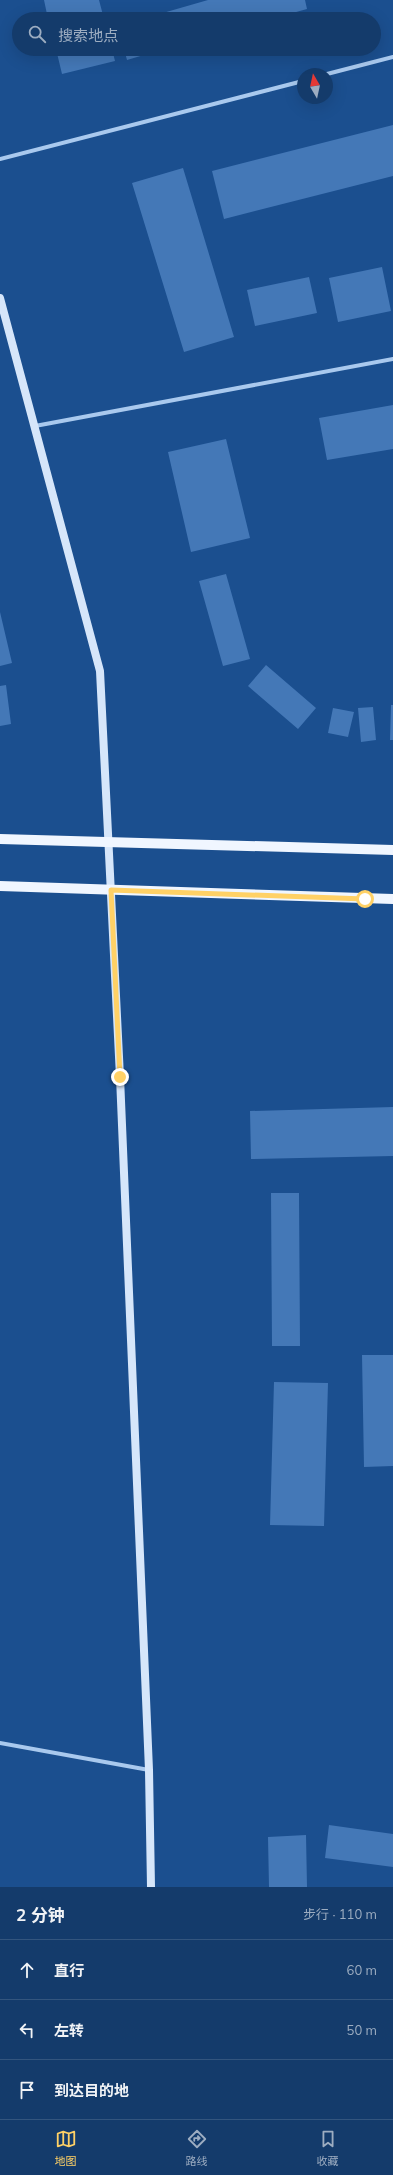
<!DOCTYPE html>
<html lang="zh">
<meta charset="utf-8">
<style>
:root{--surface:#143b6b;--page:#1d4271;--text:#f1f3f6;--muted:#9dadc1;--line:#33557e;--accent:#ffd166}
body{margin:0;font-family:Mulish,"Noto Sans SC",sans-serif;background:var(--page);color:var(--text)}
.compass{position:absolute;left:297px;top:68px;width:36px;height:36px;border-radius:50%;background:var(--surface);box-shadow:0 4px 16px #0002;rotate:351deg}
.stop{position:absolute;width:12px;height:12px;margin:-9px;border:3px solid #ffd166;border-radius:50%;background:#fff}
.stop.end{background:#ffd166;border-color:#fff;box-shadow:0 1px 4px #0008}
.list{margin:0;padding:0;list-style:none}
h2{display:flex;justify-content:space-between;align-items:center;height:52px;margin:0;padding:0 16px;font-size:17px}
h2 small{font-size:13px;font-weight:400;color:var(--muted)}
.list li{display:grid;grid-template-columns:26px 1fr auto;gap:12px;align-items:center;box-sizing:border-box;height:60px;padding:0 16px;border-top:1px solid var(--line)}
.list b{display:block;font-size:15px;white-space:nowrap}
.list em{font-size:13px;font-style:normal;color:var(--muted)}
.icon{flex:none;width:22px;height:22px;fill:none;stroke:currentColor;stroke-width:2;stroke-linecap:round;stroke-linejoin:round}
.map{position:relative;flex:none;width:393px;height:1887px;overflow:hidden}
.search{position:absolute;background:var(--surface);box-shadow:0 4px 16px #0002;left:12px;right:12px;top:12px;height:44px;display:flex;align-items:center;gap:10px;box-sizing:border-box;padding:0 14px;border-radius:22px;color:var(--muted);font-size:15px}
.sheet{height:232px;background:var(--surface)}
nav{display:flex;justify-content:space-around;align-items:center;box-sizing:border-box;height:56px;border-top:1px solid var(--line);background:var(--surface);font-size:11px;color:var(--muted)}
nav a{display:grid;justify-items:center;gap:2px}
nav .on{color:var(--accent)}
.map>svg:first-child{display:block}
</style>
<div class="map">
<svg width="393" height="1887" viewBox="0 0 393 1887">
<rect width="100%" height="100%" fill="#1b4f8f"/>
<path fill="#4478b7" d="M44,0H99L104,19H48Z
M208,0H305L307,9L271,19H142Z
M56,49H112L115,61L62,74Z
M124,49H164L127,60Z
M393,125V176L224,219L212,171Z
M183,168L234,337L184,352L132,183Z
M382,267L391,311L338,322L329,278Z
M309,277L317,313L255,326L247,290Z
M393,405V449L327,460L319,418Z
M226,439L250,538L191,552L168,452Z
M226,574L250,659L223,666L199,581Z
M0,612L12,663L0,666Z
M266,665L316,708L298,729L248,686Z
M6,685L11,724L0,726V686Z
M391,705H393V740H390Z
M373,707L376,740L361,742L358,708Z
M333,708L354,712L348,737L328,733Z
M393,1107V1156L251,1159L250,1111Z
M271,1193H299L300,1346H272Z
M362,1355H393V1466L364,1467Z
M274,1382L328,1383L324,1526L270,1525Z
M329,1825L393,1834V1867L325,1858Z
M306,1835L307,1887H269L268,1837Z"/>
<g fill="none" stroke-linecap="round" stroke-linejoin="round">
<path stroke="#a9c9ee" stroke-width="4" d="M327,74L393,57
M0,159L303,81
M35,426L393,359
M0,1743L149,1770"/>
<path stroke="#d6e6fa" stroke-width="8" d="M0,298L100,671L120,1077L149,1770L151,1887"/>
<path stroke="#f0f6ff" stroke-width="10" d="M0,839L393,850
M0,886L393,899"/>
</g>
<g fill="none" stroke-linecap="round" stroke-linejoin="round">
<path stroke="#ffd166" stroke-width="5" d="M120,1077L111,890L365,899"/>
</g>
</svg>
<svg class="compass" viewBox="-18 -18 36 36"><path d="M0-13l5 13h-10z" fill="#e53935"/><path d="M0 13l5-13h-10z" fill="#9dadc1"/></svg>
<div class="stop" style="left:365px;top:899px"></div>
<div class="stop end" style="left:120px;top:1077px"></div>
<div class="search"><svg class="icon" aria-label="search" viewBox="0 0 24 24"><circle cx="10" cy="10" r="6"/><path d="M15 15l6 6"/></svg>搜索地点</div>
</div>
<section class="sheet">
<h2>2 分钟<small>步行 · 110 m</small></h2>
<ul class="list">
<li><svg class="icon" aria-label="ahead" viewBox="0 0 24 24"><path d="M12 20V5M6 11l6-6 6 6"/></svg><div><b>直行</b></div><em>60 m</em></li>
<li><svg class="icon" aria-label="left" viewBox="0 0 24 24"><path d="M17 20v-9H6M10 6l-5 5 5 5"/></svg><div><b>左转</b></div><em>50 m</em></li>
<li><svg class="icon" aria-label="arrive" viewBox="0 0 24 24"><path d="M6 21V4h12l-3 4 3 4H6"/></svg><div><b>到达目的地</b></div></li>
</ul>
</section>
<nav>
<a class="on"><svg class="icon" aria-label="map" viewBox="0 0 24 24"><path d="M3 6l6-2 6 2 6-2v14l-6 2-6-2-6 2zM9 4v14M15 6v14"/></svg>地图</a>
<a><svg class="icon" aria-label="directions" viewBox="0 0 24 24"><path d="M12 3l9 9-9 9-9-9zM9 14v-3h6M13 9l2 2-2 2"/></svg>路线</a>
<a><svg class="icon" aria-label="saved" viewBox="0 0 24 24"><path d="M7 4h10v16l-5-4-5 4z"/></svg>收藏</a>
</nav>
